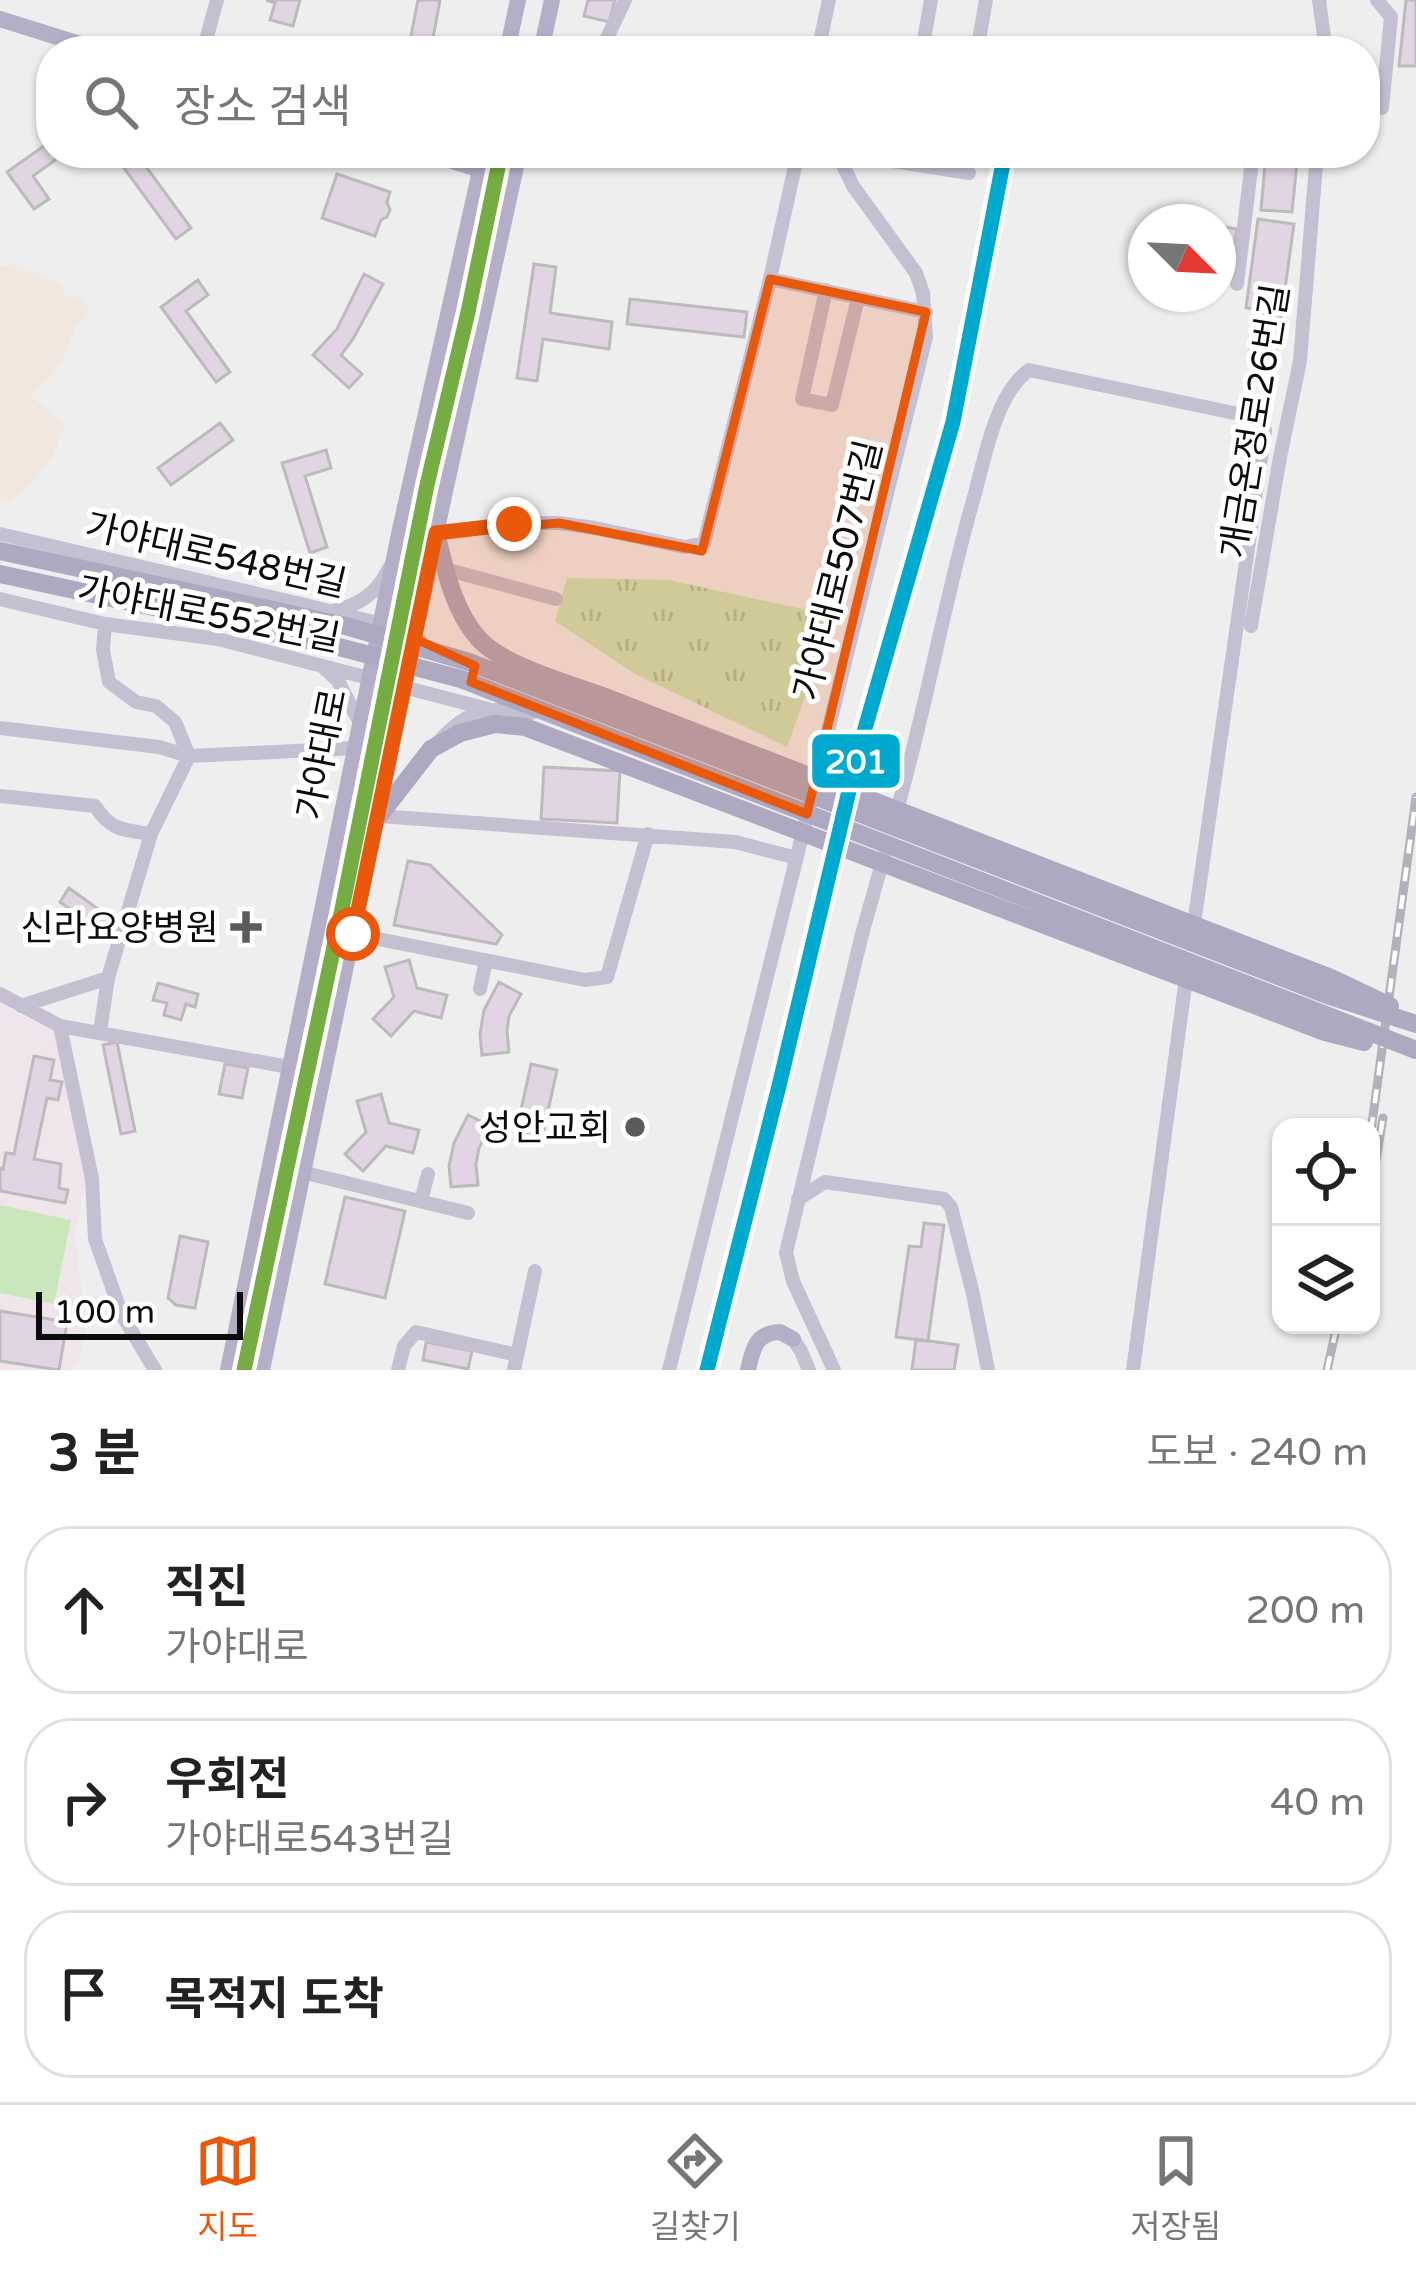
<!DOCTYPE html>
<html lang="ko">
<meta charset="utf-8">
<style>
:root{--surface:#fff;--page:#f2f2f2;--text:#222;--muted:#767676;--line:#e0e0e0;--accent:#ea580c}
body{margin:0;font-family:"Varela Round","Noto Sans KR",sans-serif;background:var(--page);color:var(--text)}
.controls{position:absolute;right:36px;bottom:36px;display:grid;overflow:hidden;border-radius:24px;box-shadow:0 3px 9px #0004}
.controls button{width:108px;height:108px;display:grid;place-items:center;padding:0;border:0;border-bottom:3px solid var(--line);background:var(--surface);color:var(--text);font:60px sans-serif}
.compass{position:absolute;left:1128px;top:204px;width:108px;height:108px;border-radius:50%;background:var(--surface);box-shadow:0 3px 9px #0004;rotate:114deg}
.scale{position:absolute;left:36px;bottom:30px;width:207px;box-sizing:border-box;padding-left:12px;border:6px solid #0d0c0d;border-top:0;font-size:33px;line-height:42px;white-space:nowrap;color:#0d0c0d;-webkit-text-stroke:9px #fff;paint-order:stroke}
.stop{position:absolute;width:36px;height:36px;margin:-27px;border:9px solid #ea580c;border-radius:50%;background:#fff}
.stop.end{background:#ea580c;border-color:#fff;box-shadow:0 3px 12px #0008}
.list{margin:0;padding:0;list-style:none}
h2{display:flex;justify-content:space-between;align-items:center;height:156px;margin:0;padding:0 48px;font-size:51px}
h2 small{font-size:39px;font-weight:400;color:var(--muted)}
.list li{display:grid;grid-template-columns:78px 1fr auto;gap:36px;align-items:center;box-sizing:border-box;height:168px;margin:0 24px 24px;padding:0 24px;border:3px solid var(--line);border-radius:48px}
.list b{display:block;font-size:45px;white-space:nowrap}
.list p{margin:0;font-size:39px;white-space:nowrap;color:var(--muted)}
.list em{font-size:39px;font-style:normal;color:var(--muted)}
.icon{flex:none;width:66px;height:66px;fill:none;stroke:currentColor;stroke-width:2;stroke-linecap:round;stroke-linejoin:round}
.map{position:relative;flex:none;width:1416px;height:1370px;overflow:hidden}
.search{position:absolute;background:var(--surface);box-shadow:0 3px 9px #0004;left:36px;right:36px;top:36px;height:132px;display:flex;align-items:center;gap:30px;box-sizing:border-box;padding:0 42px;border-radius:48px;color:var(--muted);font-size:45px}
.sheet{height:732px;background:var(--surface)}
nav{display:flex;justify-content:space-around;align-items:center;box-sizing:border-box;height:168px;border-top:3px solid var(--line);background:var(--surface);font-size:33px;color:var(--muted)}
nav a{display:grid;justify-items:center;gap:6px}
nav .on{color:var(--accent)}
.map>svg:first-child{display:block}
</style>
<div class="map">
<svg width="1416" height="1370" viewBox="0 0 1416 1370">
<defs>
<pattern id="grass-tufts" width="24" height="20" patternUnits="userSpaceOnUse" patternTransform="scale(3)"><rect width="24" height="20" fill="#cae7bb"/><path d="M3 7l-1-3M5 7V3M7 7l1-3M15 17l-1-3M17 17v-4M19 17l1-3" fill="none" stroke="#acc5a0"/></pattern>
</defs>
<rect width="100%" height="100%" fill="#efeeef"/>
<path fill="#f1e7de" d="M10,264L60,283L65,294L86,303L89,312L78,324L62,361L48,379L30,395L65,425L54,453L31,484L11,502L0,498V267Z"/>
<path fill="#f1e5ec" d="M0,1004L59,1034L87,1178L75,1234L86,1328L80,1358L71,1370H0Z"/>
<path fill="url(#grass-tufts)" d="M567,578L669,580L825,614L811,680L787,747L635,674L555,621Z"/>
<path fill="#cae7bb" d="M0,1205L71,1220L54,1304L0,1293Z"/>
<path fill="#e2d5e3" stroke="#bcbbbc" stroke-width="3" d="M266,0H300L293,26L270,20L275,3Z
M418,0H440L433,38L443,40L441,51H408Z
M588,0H615L609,22L584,16Z
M1406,0H1416V66H1399Z
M51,141V153H65L33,176L49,199L34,209L7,172Z
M136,153H167L147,168L191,228L176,239L121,164Z
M1266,153H1298L1292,212L1261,210Z
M337,174L390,192L387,202L390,210L387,217L381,220L375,236L322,218Z
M1258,219L1294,224L1276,354L1250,350L1256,309L1246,308Z
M1218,226L1237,229L1231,264L1218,262Z
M534,264L556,267L550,313L612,322L609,349L543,339L537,381L517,378Z
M364,274L383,284L353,339L341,355L362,374L349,388L313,355L337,329Z
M198,280L208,295L186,311L230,372L216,382L161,307Z
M630,299L747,312L744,337L627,324Z
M220,423L233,440L171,485L158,468Z
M326,450L331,468L305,476L327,547L310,553L282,463Z
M544,767L620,771L617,823L541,819Z
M408,861L430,865L502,935L496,944L394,925Z
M69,888L112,919L103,932L60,902Z
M409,960L417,988L447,995L441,1018L414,1011L391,1036L373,1019L394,997L385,967Z
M499,982L521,994L509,1016L507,1031L509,1052L482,1055L480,1034L484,1010Z
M158,983L198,994L195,1007L186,1004L181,1020L164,1015L167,1003L153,1000Z
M117,1042L135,1131L121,1134L103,1045Z
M34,1056L54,1060L50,1080L62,1082L58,1100L47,1098L34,1159L61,1164L59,1188L68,1190L65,1203L0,1191V1168L3,1169L6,1153L14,1154Z
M225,1064L248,1068L242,1098L219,1094Z
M531,1064L557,1070L542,1138L516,1133Z
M381,1094L389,1123L419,1130L413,1153L386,1146L363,1171L345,1154L366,1132L357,1101Z
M468,1115L490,1126L479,1148L476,1164L478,1185L451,1187L449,1166L454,1143Z
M345,1197L405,1211L385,1298L325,1284Z
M924,1223L944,1225L928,1341L896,1337L909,1246L921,1247Z
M180,1236L208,1242L195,1308L176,1305L168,1298Z
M0,1311L67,1322L59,1370L0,1361Z
M916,1339L958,1345L954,1370H912Z
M426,1342L472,1351L468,1369L423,1360Z"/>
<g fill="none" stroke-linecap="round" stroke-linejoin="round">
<path stroke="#c4c0d2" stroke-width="14" d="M1319,0L1326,51
M1377,0L1391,17L1382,108
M203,51L217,0
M620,51L605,42L625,0
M818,51L829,0
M922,51L931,0
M977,51L986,0
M798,153L770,279L926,312
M842,153L969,173
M1237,284L1253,153
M826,290L802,399L832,405L858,298
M436,533L514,523H559L595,528L685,547L704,543L770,279
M0,534L301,604L382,624L419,640
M445,569L556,599
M0,599L105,624L218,639L488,709
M333,611C359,605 377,594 389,568
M1251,626L1280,457L1300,361L1317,153
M323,667L338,681L360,723
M0,728L159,747L189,756L357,748
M439,741C470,708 487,706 531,713
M815,783L926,337L923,293L916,273L853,186L837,153
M0,796L95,806C111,831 124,830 151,834
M379,816L735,842L797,858
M895,817C925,714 943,607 972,504C984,464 994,395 1029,370L1253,417L1261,420L1265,430L1193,931
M353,934L585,980L607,977L648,834
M480,989L486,960
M0,994L60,1026L289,1067
M21,1006L108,978
M60,1026L92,1179L95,1239L122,1315L155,1370
M100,1032L108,978L151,834L189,756L175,722L156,706L136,702L109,682L103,650L105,624
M302,1172L468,1213
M798,1199L825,1182L944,1199L951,1207L973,1294L988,1370
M421,1201L428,1174
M793,1339L801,1351L809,1370
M398,1370L404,1346L416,1332L517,1355
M514,1370L535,1271
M669,1370L810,804
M834,1370L793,1281L786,1253L861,938L884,856
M1133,1370L1187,971"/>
<path stroke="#b4afc6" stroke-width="16" d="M0,19L102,51
M507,51L518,0
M541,51L552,0
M427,153L513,180
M228,1370L399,534L484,153
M262,1370L436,533L519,153
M748,1370C753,1349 755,1333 780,1332L793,1339"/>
<path stroke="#aea8c1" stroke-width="18" d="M436,533C445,569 453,609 478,638C501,665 570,684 605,697
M379,816L431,749L460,733L495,724L525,727L678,785"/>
<g stroke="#b3b2ba" stroke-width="9">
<path id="rail" d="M1371,1131L1416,797
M1371,1190L1383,1118
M1327,1370L1337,1325"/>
</g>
<use href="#rail" stroke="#fff" stroke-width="4.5" stroke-dasharray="14" stroke-linecap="butt"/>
<path stroke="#aea8c1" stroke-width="18" d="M0,551L346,626L469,662L1330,996L1416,1024
M0,574L339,647L461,679L1416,1050
M605,697L1331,978L1390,1006
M678,785L1325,1032L1364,1042"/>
<g stroke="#fff" stroke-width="24">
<path id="rail-1" d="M707,1370L779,1086L858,753L953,422L1005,153"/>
</g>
<use href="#rail-1" stroke="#00a9ce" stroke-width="15"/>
<g stroke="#fff" stroke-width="24">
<path id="metro-1" d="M244,1370L343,904L427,485L468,312L501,153"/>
</g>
<use href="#metro-1" stroke="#75ad42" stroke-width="15"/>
</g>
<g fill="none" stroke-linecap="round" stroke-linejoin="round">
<path stroke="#ea580c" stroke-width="15" d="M353,934L436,533L514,524"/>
</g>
<path fill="#e8590c" fill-opacity="0.2" stroke="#e8590c" stroke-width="9" stroke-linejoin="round" d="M770,279L926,312L807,814L471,682L475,666L416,639L436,533L559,523L702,551Z"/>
<g fill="#5c5b5c" stroke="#fff" stroke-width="4.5">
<path d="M240 909h12v12h12v12h-12v12h-12v-12h-12v-12h12z"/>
<circle cx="635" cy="1127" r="12"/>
</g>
<g text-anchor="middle" stroke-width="10" stroke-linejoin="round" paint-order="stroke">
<g font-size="36" fill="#0d0c0d" stroke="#fff">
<text transform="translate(1254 421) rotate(-81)" y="13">개금온정로26번길</text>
<text transform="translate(216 554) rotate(13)" y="13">가야대로548번길</text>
<text transform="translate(837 570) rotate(-76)" y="13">가야대로507번길</text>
<text transform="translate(209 613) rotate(11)" y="13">가야대로552번길</text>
<text transform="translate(321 754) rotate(-79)" y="13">가야대로</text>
</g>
<g font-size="36" fill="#0d0c0d" stroke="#fff" text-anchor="end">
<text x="219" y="940">신라요양병원</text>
<text x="611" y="1140">성안교회</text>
</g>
</g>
<rect stroke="#fff" stroke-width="4.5" x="810" y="732" width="92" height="58" rx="12" fill="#00a9ce"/>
<g font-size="33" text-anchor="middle" font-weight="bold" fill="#fff">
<text x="856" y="773">201</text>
</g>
</svg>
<div class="controls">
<button><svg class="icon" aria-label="locate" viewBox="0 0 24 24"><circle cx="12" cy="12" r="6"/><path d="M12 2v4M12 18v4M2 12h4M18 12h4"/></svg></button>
<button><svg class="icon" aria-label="layers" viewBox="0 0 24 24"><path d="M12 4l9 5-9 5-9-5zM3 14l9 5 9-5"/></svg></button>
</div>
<svg class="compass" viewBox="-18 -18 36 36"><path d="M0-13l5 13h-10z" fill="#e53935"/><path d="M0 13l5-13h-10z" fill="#767676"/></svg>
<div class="scale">100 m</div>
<div class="stop" style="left:353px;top:934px"></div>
<div class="stop end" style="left:514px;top:524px"></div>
<div class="search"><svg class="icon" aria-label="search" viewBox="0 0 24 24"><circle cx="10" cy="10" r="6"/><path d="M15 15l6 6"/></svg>장소 검색</div>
</div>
<section class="sheet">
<h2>3 분<small>도보 · 240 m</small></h2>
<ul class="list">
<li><svg class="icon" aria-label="ahead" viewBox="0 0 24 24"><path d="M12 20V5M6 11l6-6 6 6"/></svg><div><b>직진</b><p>가야대로</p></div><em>200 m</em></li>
<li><svg class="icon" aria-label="right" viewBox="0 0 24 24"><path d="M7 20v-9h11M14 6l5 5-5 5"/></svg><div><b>우회전</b><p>가야대로543번길</p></div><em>40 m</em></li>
<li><svg class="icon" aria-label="arrive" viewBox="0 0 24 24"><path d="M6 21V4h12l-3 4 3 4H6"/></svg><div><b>목적지 도착</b></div></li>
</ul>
</section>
<nav>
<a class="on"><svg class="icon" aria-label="map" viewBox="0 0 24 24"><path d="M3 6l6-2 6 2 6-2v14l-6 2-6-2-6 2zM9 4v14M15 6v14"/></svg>지도</a>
<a><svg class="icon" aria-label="directions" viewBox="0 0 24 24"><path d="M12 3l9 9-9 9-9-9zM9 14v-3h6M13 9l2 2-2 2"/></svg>길찾기</a>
<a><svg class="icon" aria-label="saved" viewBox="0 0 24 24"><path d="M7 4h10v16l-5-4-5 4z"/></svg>저장됨</a>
</nav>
